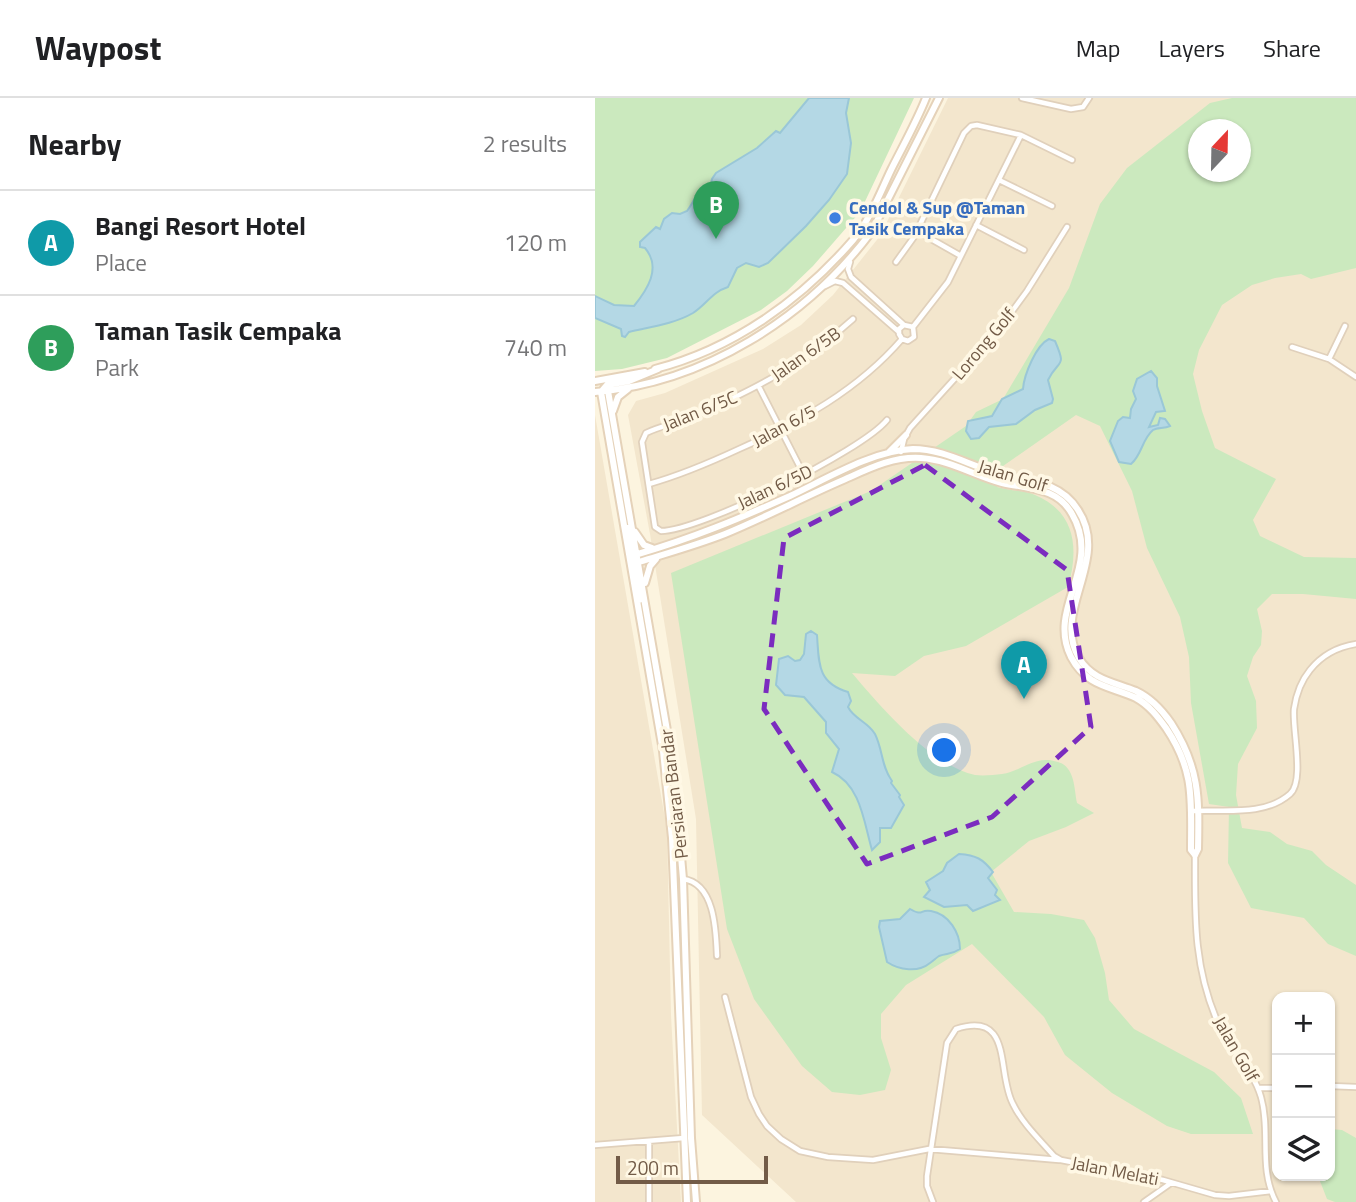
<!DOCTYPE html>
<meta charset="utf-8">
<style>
:root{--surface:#fff;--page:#f6f6f6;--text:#202124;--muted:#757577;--line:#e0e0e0;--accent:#ea580c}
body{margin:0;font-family:"Titillium Web",sans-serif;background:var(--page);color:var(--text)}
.controls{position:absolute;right:21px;bottom:21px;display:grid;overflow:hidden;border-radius:14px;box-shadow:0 2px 5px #0004}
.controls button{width:63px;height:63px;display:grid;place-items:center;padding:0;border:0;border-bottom:2px solid var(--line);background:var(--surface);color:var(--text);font:35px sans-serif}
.compass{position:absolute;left:593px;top:21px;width:63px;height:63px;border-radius:50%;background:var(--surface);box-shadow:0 2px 5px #0004;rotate:22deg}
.scale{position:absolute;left:21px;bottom:18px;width:152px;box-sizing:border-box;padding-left:7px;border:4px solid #725b47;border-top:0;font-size:19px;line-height:24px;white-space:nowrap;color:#725b47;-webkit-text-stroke:5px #fff8e5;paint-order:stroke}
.you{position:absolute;left:350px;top:653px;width:24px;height:24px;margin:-18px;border:5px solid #fff;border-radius:50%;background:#1a73e8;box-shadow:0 0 0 10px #1a73e833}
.badge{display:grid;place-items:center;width:46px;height:46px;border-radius:50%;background:var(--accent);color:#fff;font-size:23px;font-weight:700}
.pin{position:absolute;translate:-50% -58px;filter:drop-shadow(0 2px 4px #0008)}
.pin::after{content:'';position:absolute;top:37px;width:24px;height:21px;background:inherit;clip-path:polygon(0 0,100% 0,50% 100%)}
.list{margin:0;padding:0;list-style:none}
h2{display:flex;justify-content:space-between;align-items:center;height:91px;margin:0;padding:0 28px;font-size:30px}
h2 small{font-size:23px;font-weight:400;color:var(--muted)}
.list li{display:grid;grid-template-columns:46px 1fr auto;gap:21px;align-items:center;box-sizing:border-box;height:105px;padding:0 28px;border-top:2px solid var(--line)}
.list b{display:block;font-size:26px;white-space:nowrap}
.list p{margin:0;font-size:23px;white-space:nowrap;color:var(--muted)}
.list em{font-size:23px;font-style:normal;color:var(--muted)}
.icon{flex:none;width:38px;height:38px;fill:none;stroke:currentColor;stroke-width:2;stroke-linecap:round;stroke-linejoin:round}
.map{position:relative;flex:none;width:761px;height:1104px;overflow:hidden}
header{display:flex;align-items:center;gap:42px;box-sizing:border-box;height:98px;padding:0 35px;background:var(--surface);border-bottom:2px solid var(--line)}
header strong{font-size:33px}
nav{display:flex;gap:38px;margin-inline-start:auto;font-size:24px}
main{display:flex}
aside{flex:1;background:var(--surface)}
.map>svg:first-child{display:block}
</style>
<header>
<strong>Waypost</strong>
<nav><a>Map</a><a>Layers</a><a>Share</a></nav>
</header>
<main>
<aside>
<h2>Nearby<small>2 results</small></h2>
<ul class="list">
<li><span class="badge" style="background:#0f9aa8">A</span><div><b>Bangi Resort Hotel</b><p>Place</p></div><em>120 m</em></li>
<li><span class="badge" style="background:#2e9e5b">B</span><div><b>Taman Tasik Cempaka</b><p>Park</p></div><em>740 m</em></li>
</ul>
</aside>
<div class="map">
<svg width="761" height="1104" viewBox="0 0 761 1104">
<rect width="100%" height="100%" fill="#fcf4df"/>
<path fill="#f3e6cd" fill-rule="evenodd" d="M353,0H761V1104H201L107,1017L101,721L55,436L33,317L41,303L70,295L168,251L206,227L238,197L285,138ZM604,32H646V74H604ZM682,899H735V1078H682Z
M0,317L72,732L76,917L86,1104H0Z"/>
<path fill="#cbe9be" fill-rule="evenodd" d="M0,0H319L265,114L218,168L192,193L166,212L72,260L27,271L0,273Z
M637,0H761V170L716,181L706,176L680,180L657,187L627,207L604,252L598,276L607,313L620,350L681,381L658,422L665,438L709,459L761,460V501L708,496H677L662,511L667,533L666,547L658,559L652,578L661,603L662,630L643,666L641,697L647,730L675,734L692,746L717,753L731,767L761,787V858L733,846L709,820L656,810L633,765L634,709L614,706L596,605L594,559L585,519L552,450L537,393L505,328L481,317L408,368L402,389C414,393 429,392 440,397C481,414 484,451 473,489L371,548L329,558L300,578L257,575C286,609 335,667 380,677C388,678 399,677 407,676C428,673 440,656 463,664C480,669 479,690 482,705L499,715L471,729L434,743L396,774L419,814L456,816L489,822L500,840L510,875L514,902L539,931L619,974L646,1000L658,1036H596L572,1028L517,995L470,957L449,919L377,846L311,887L286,916V940L296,972L290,992L265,997L237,994L207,968L159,901L132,831L76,475L276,393L371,328L381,314L408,301L474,190L505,106L532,70L615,5ZM604,32H646V74H604Z
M735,1031L747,1032L761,1040V1104H740L732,1101L723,1078H735Z"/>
<path fill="#b4d8e5" stroke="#9ac7d7" stroke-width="2" d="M214,0H254L251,15L256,45L252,76L234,102L211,128L173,165L164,169L151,165L142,170L133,189C117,194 111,207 98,215C79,226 55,229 34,234L30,239L27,238L26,231L0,220V198L19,207L39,208C52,192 67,170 50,150L45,149V144L61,129L65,131L69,121L77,115L85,116L92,113C100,102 101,93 115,90L117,81L121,75L162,50L181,33L185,35Z
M454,241L460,243C472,271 464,260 453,282L458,301L457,305L440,312L421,326L394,329L384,340L376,341L371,333L373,323L397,318L407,301L428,291C429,277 441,247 454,241Z
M556,273L562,280V288L570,313L561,314L554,329L563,327L565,320L570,321L575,328C569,331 563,329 558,332C547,341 547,357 536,366L524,364L515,343L523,323L528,319L535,320L536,311L541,301L538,293L542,281Z
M216,533L222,537C224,565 222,585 253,594L256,603L253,609C259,621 273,624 280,636C288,652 286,668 297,683L296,685L305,697L304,699L309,707L296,730H285V744L277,752C269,725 266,687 237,674L244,651L231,635V624L209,599L190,597L181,587L184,561L193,558L200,563L205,562L209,556L211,536Z
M364,756C381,757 388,761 398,774L393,780L402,792L400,797L405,802L378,813L372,807L349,809L329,799L335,792L331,784L348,773L352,765Z
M315,811C329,819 324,811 336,813C354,816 365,835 365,851C356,857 353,855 344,858C341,860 338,863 335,865C323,875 304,872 292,864L284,829L285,823L305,821Z"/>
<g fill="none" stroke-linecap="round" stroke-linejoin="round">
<g stroke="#e0d0bb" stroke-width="8">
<path id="street" d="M427,0L476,11L488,9L494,0
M404,82L457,108
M381,127L429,152
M322,133L366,158
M255,164L253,171L256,179L309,227L318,229L319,239L313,243L307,241L304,236V231L309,227
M301,164L319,139L369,35L376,28L382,27L426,37L477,62
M230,188L240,183L248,185L304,234
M258,221C206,268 160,291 97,319C82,325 65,328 51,335L47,344L60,429L66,433C105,433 267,353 292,322
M318,229L353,184L426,37
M697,249L734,261L761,279
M734,261L750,228
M164,289L209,377
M306,354L309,341L315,330L402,234L432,193L472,129
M54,386C86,377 114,365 144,351C205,324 263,292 307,241
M596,713C628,711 669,719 695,696C710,683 697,631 699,611C701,597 706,583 715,572C727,557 742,549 761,546
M600,757C600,817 598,868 623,925C635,951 658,971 666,999C676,1034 663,1070 681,1104
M88,781C120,785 121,833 122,858
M130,899L156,999L164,1016L172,1028L186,1041L205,1053L233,1059L278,1062L334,1051L464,1062
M735,988L761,989
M663,990H682
M0,1047L89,1040
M54,1104V1043
M338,1104L332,1088V1078L352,945L361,931C419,912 401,975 418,1006C427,1025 445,1042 459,1058L466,1062L568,1082L620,1097L634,1098L676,1093
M549,1104L576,1085"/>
</g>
<g stroke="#e5d2b9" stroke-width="10">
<path id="secondary" d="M60,271C138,251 206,202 258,142C275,122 285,95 296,72C308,48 321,25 331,0
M63,271L34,283L12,287L6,294L68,653L77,740L92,1104
M0,283L50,274
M13,293L78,667L88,781L96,1040L101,1104
M0,294C109,285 212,220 277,133L344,0
M18,313L23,299L33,291
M294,354L311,337
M33,430L40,460L44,502
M40,434L49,447L57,450
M43,456C98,440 143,421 195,398C231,381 279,352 318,351C351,351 378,370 409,377C437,383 466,385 483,412C516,462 456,513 484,560C497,582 519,584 541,593C556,600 567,612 576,625C605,670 604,700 603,751L600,757
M44,464C73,455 102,447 130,436C169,420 207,400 246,383C271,372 297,358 326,360C355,362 380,378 407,385C434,391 462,389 477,416C508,469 451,509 476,559C492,589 515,588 541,600C554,607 563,619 571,630C600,673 596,702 596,752L600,757
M50,485L55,468L61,461"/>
</g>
<use href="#street" stroke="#fff" stroke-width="4.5"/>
<use href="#secondary" stroke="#fff" stroke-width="6"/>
</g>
<path fill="none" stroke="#7b2cbf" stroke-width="5" stroke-dasharray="14 9" stroke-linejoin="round" d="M330,367L472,472L496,629L397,719L272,766L169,611L189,440Z"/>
<circle fill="#3f7fe0" stroke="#fff8e5" stroke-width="2.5" cx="240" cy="120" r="7"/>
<g text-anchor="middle" stroke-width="7" stroke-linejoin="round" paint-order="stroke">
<g font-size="18" font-weight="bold" fill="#366cbe" stroke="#fff8e5" text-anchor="start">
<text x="254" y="116">Cendol &amp; Sup @Taman<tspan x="254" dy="21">Tasik Cempaka</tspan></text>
</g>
<g font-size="18" fill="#725b47" stroke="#fff8e5">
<text transform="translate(389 246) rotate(-50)" y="6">Lorong Golf</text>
<text transform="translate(211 256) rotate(-35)" y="6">Jalan 6/5B</text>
<text transform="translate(105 313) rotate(-22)" y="6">Jalan 6/5C</text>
<text transform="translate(189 328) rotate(-28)" y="6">Jalan 6/5</text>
<text transform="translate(418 378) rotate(17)" y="6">Jalan Golf</text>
<text transform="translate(180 389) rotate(-25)" y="6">Jalan 6/5D</text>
<text transform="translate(79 696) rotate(-97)" y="6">Persiaran Bandar</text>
<text transform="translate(641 951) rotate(60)" y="6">Jalan Golf</text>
<text transform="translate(520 1073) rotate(11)" y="6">Jalan Melati</text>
</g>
</g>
</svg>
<div class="controls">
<button>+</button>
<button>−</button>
<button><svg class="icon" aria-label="layers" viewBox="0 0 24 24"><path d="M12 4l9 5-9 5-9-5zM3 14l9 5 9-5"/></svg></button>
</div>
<svg class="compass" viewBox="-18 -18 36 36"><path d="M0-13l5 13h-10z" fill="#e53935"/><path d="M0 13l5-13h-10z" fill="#757577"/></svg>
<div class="scale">200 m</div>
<div class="you"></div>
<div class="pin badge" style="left:429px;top:601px;background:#0f9aa8">A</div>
<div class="pin badge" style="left:121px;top:141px;background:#2e9e5b">B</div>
</div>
</main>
